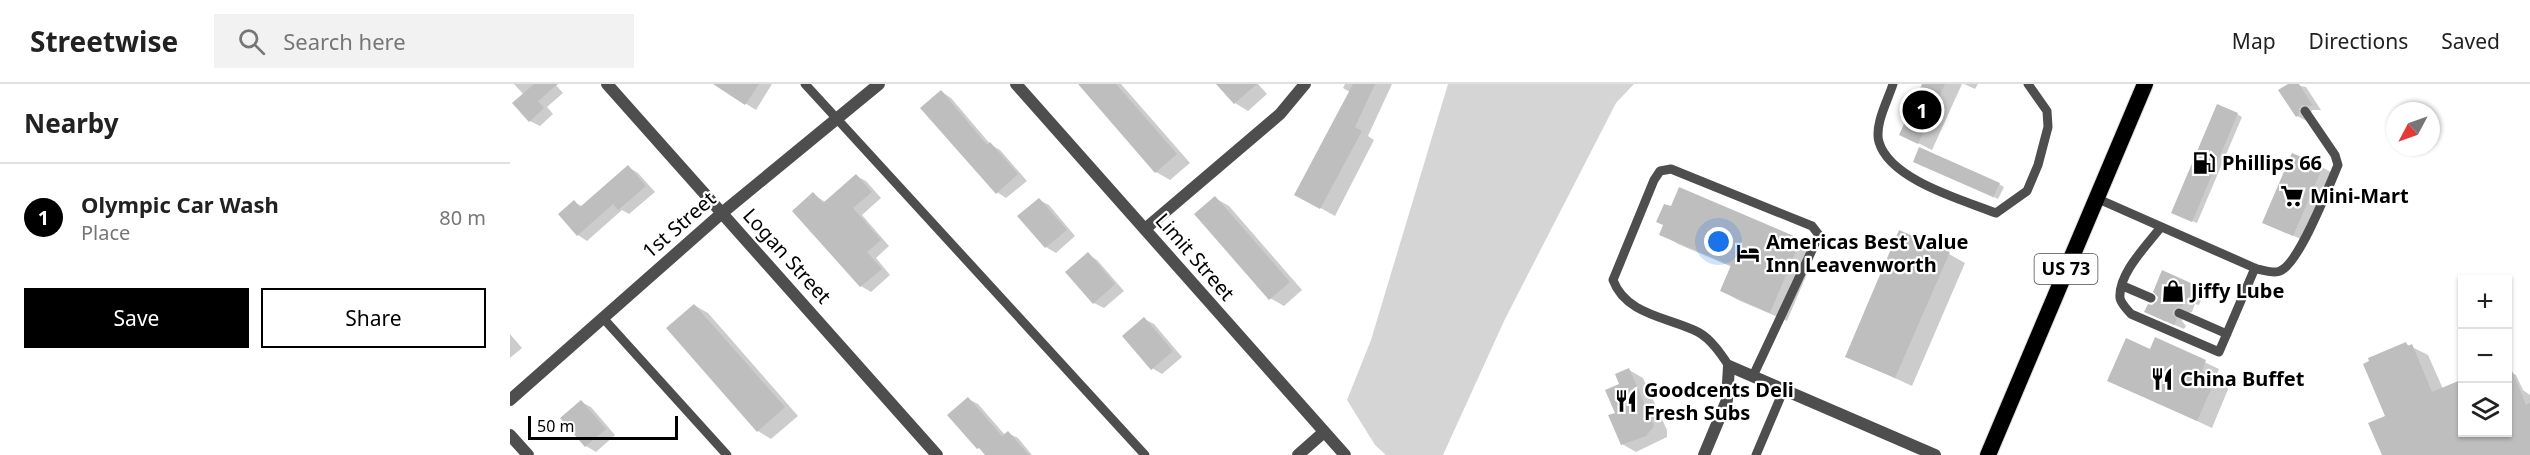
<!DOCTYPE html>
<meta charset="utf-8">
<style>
:root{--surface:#fff;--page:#f2f2f2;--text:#222;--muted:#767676;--line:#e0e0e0;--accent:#000}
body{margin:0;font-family:"Noto Sans",sans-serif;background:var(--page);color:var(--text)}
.controls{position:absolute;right:18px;bottom:18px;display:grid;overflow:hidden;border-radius:0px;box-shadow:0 2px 4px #0004}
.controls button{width:54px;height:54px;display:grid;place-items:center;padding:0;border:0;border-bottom:2px solid var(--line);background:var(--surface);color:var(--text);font:30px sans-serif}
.compass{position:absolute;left:1876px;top:18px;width:54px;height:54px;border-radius:50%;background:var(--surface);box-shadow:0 2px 4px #0004;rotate:229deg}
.scale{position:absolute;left:18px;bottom:15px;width:150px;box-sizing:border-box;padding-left:6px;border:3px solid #000;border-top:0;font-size:16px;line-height:21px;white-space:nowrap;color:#000;-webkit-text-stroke:4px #fff;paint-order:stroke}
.you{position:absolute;left:1209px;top:158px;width:21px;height:21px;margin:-15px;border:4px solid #fff;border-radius:50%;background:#1a73e8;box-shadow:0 0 0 9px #1a73e833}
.badge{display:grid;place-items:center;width:39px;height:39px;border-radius:50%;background:var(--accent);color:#fff;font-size:20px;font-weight:700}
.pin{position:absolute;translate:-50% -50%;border:3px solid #fff;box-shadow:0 2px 6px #0006}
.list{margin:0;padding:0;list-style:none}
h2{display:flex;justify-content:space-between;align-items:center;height:78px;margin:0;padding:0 24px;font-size:26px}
h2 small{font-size:20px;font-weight:400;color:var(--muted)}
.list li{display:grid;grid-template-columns:39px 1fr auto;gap:18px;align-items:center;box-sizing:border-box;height:108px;padding:0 24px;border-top:2px solid var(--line)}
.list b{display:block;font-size:22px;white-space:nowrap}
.list p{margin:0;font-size:20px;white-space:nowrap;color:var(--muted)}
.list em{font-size:20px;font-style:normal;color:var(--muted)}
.actions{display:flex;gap:12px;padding:18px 24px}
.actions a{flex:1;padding:14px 0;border:2px solid var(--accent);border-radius:0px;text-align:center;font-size:21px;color:var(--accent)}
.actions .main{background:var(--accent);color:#fff}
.icon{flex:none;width:33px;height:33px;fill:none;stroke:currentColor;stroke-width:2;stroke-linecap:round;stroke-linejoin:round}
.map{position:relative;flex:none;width:2020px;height:371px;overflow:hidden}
header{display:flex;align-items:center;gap:36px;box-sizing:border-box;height:84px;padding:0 30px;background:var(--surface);border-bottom:2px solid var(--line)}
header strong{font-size:28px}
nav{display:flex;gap:33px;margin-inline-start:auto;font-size:21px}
.search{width:420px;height:54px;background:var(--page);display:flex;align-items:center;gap:15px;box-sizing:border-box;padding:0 21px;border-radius:0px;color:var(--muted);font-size:22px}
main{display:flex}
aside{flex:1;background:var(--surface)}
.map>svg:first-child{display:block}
</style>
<header>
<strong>Streetwise</strong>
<div class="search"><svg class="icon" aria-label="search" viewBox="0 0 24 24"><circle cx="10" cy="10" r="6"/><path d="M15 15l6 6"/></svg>Search here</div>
<nav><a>Map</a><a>Directions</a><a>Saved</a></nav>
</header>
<main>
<aside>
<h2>Nearby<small></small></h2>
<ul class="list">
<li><span class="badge">1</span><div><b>Olympic Car Wash</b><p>Place</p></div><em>80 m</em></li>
</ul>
<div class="actions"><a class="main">Save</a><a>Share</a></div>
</aside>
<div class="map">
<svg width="2020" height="371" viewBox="0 0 2020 371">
<rect width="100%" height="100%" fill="#fff"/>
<path fill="#d5d5d5" d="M938,0H1124L1106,19L995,235L933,371H876L865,361L837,316L861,256Z"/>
<path fill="#0003" d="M4,0H45L53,9L37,23L43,30L30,42L20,37L14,11Z
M224,0H262L246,26L219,9Z
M570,0H611L680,79L660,96L646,88Z
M708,0H748L757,10L738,27L725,19Z
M835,0H882L858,52L864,56L825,132L800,118L840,8L833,4Z
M1413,0H1452L1422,66L1390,50Z
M1454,0H1468L1465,5Z
M1781,0L1796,3L1811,26H1802L1797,37L1787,32Z
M432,8L441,14L481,61L490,66L517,97L496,114L487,108Z
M1727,30L1732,33L1687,139L1667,131Z
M1409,80L1489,100L1494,103L1488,115Z
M118,83L128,89L145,108L119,130L112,126L77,157L68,151L64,118L73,123Z
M1812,83L1826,91L1797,158L1754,138Z
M346,92L356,97L371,114L352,131L379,162L366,174L380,191L361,208L351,202L284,127L303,110L315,118Z
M705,114L719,122L792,206L774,222L760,214Z
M529,116L539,121L565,152L546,169L536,163L510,133Z
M1151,150L1290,156L1307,166L1277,237L1228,216L1212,207L1222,183L1168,160Z
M578,170L587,176L614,207L594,224L584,219Z
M1439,170L1455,179L1402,302L1337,272Z
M1685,202L1694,208L1689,221L1685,220L1682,228L1673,231L1672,237L1676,242L1674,245L1646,233L1643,222Z
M184,221L198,229L288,332L261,355L248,347Z
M634,235L644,240L672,273L652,290L642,284Z
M0,250L12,264L0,274Z
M1646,255L1709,285L1705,295L1719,303L1702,344L1599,296L1641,267Z
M1896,260L1918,271L1952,348H1998V286L2006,291L2013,306L2020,311V371L1877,333Z
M1119,286L1133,294L1157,346V353L1126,368L1112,360L1107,329Z
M458,315L468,320L495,351L498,349L508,354L522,371H476Z
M71,318L81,323L105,351L86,368L76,362Z"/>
<path fill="#bebebe" d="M24,0H48L28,17L34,24L19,38L2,19Z
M203,0H249L235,21Z
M568,0H606L667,70L645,89Z
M706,0H747L724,20Z
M843,0H865L845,43L852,47L810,125L784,111Z
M1412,0H1435L1408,60L1389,51Z
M1778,0H1789L1803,22L1792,21L1789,25V31L1786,33L1768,6Z
M431,6L477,61L480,58L508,90L486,110L410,24Z
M1707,20L1728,29L1682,138L1661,129Z
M1409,63L1490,99L1483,113L1403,78Z
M1782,69L1813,82L1783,152L1752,139Z
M118,81L136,102L108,126L103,120L67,152L48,130L64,116L70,123Z
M346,90L362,108L343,124L371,156L357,168L372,185L350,203L282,127L303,108L313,119Z
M1169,103L1291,155L1260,229L1210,207L1221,181L1149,151L1153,141L1146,138L1154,120L1161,122Z
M705,112L780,198L759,216L684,130Z
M529,114L557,146L535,164L507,132Z
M1389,146L1440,168L1385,294L1335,273Z
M578,168L605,200L583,220L555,188Z
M1652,186L1685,201L1679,216L1675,215L1672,223L1668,222L1663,226L1662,230L1667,235L1664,241L1634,228L1638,220L1642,221L1647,217L1648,213L1643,208Z
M184,220L275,323L247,348L156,244Z
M634,233L663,267L641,286L612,252Z
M1645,253L1696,276L1692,287L1706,294L1687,337L1597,297L1616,254L1640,265Z
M1896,258L1898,262L1902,260L1922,308L1953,295V348H1998V277L2016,321L2020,319V371H1872L1858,339L1875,332L1853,280L1859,277L1858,274Z
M1119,284L1144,342L1136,352L1111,361L1098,331L1105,329L1095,306L1109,300L1105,290Z
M458,313L492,352L498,347L519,371H475L469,364L467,365L437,331Z
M71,316L96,345L75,363L50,334Z"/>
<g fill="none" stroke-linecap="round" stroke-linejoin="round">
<g stroke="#dbdbdb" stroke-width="18">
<path id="trunk" d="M1478,371L1635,0"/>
</g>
<path stroke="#4e4e4e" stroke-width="9" d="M295,0L635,371
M1383,0C1378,16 1364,41 1369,58C1380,96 1453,116 1486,129L1517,107L1528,81L1538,43L1537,27L1518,0
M1586,114L1747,185C1754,186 1764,190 1770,187C1789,180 1819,102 1828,81L1825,71L1795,27
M1651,143C1637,161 1608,190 1610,214C1611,220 1617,225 1621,230L1709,268L1745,184
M1613,202L1641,214
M1669,229L1717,250
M93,234L217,371
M1219,282C1211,270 1201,255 1188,248C1158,233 1116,231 1103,196L1144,96L1150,87L1161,85L1302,142L1309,151L1243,292
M1246,371L1274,305"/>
<path stroke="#4e4e4e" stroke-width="12" d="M97,0L427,371
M635,145L770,30L795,0
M0,316L212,129L369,0
M0,351L18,371
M788,371L814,348
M1194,371L1217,316L1219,282L1425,371"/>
<path stroke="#4e4e4e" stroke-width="12" d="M506,0L835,371"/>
<use href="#trunk" stroke="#000" stroke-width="16"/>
</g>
<defs>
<g id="fuel-bare" transform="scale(1.8)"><path d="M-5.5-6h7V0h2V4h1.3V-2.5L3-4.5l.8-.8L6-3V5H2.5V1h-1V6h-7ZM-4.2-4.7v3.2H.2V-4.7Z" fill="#000" stroke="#fff" stroke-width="2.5" paint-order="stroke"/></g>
<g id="supermarket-bare" transform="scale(1.8)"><path d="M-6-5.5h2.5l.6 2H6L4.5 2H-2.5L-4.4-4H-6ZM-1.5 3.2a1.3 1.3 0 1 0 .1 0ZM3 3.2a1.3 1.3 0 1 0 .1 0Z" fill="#000" stroke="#fff" stroke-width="2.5" paint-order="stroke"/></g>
<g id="hotel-bare" transform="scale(1.8)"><path d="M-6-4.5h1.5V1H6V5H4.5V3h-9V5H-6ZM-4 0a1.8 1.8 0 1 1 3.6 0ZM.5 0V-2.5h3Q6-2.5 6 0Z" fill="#000" stroke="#fff" stroke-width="2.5" paint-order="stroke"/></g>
<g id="shop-bare" transform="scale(1.8)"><path d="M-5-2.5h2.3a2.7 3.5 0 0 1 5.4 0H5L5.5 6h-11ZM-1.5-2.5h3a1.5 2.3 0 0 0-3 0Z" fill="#000" stroke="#fff" stroke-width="2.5" paint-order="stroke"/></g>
<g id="restaurant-bare" transform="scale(1.8)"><path d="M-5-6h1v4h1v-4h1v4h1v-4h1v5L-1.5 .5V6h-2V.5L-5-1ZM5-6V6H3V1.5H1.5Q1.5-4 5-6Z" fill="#000" stroke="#fff" stroke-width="2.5" paint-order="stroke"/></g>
</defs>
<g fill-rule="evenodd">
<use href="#fuel-bare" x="1694" y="79"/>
<use href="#supermarket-bare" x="1782" y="112"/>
<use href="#hotel-bare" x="1238" y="169"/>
<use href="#shop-bare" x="1663" y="207"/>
<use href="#restaurant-bare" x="1652" y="295"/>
<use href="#restaurant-bare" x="1116" y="317"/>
</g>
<g text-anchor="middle" stroke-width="4.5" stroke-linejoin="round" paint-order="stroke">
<rect fill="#fff" stroke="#4c4c4c" stroke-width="1.5" x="1524.5" y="170" width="63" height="30" rx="4.5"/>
<g font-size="18" font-weight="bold" fill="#000">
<text x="1556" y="191">US 73</text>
</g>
<g font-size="20" font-weight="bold" fill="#000" stroke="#fff" text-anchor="start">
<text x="1712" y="86">Phillips 66</text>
<text x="1800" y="119">Mini-Mart</text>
<text x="1256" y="165">Americas Best Value<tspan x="1256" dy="23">Inn Leavenworth</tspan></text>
<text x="1681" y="214">Jiffy Lube</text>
<text x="1670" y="302">China Buffet</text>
<text x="1134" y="313">Goodcents Deli<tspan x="1134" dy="23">Fresh Subs</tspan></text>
</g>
<g font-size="20" fill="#000" stroke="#fff">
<text transform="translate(169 141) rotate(-41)" y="7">1st Street</text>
<text transform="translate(277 172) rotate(48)" y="7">Logan Street</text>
<text transform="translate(685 173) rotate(49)" y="7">Limit Street</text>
</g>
</g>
</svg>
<div class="controls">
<button>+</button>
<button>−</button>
<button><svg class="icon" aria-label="layers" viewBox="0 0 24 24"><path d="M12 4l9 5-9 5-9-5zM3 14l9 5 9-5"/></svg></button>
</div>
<svg class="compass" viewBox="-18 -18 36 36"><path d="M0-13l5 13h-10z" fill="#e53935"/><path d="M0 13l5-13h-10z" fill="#767676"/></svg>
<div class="scale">50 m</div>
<div class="you"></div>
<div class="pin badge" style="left:1412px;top:26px">1</div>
</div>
</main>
